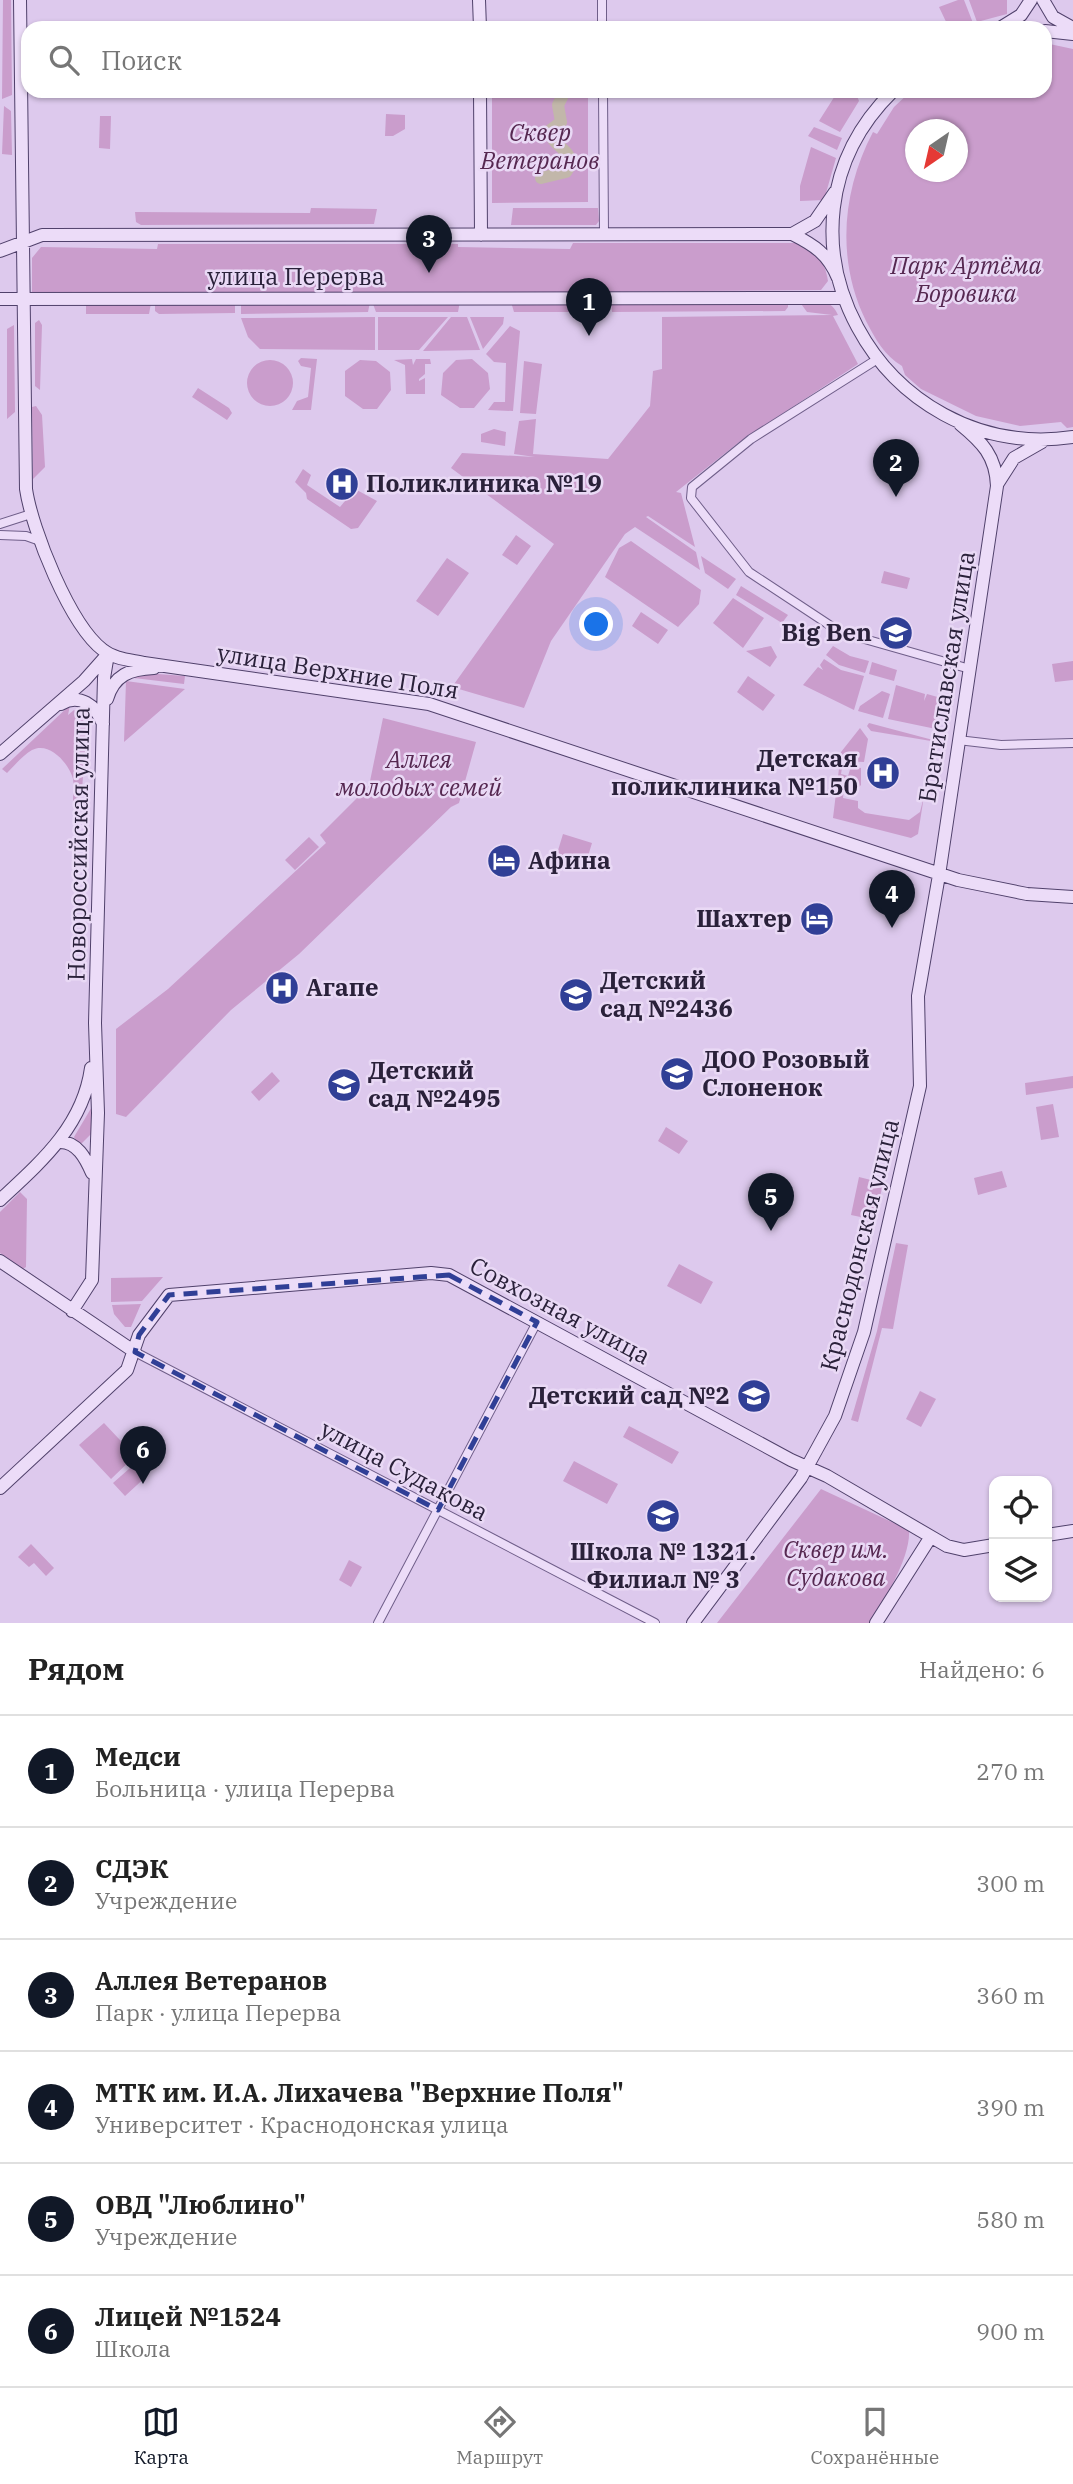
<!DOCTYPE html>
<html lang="ru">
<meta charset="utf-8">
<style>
:root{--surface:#fff;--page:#f6f6f6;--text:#222;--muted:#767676;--line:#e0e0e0;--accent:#111827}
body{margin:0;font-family:"IBM Plex Serif",serif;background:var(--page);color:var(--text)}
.controls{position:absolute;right:21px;bottom:21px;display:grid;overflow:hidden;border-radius:14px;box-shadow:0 2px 5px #0004}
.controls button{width:63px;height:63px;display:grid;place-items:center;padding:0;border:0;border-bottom:2px solid var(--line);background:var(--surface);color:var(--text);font:35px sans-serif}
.compass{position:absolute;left:905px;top:119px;width:63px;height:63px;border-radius:50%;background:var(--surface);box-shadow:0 2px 5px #0004;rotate:214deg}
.you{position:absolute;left:597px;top:625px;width:24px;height:24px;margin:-18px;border:5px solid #fff;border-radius:50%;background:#1a73e8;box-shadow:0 0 0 10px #1a73e833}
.badge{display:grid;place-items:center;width:46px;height:46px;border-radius:50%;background:var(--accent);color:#fff;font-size:23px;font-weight:700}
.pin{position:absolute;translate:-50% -58px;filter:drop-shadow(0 2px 4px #0008)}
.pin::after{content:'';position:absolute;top:37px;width:24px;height:21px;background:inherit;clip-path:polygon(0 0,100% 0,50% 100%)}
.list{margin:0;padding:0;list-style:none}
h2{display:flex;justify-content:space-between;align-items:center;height:91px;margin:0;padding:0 28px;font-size:30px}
h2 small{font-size:23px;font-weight:400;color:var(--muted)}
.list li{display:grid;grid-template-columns:46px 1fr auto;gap:21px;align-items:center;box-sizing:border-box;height:112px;padding:0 28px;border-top:2px solid var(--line)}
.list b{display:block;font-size:26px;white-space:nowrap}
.list p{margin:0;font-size:23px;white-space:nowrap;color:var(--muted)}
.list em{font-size:23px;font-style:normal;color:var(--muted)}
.icon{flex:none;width:38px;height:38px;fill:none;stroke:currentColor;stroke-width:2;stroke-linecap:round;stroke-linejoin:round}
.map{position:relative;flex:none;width:1073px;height:1623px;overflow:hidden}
.search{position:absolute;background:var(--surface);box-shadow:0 2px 5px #0004;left:21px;right:21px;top:21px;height:77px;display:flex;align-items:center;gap:18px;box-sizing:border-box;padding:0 24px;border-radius:21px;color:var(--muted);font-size:26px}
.sheet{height:763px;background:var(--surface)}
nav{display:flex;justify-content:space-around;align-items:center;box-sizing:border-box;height:98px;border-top:2px solid var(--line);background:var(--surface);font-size:19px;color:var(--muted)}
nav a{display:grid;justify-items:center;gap:4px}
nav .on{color:var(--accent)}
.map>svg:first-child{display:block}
</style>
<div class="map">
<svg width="1073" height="1623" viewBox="0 0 1073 1623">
<rect width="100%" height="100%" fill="#ddc9ed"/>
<path fill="#ca9dcc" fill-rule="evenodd" d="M3,0H11L12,95L2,99Z
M958,0H964L973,23L949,28L939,7Z
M969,0H1007V14L977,22Z
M1045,43L1073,49V427L1067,428L1061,422L1020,426L976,416L921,389L905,375L902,366C884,355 876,340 866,321C836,260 842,191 873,132L877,134L894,107L911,91H1045ZM916,130H958V172H916Z
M492,91H588V202L492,203Z
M838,91H855L859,101L840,132L819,121Z
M4,106L11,111L12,155L2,154Z
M386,114L405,115V129L393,136H385Z
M100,116H111L110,149L99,148Z
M814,127L842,138L837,150L808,136Z
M811,147L836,158L824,200L800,201V186Z
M311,208L377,209L374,224L141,225L136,222L135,212L310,213Z
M513,208H598L599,221L596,225H511Z
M573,243H798C817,248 825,262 828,281L821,290L32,296V258L41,247L157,249L158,244H458V247L570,249Z
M607,300V312H514L511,302Z
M611,300H788V307L785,311L612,312Z
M460,301L458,312H376L373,304Z
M799,301C816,301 831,298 838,315L833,316L858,364L738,443L676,492L681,493L695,547L648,516L646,517L696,552L700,570L635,527L625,534L551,641L524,708L452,687L554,544L451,468L462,453L535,457L514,454L519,421L536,419L533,454L608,459L650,406L653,371L662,369V317L832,315L807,312Z
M370,302L368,312L241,314V305Z
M151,303L149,314H86V304Z
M235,303V313L159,314L155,311V304Z
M375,317V350L260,349L248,337L241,318Z
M378,317H448L419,350H378Z
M451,317H467L480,350L423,351Z
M470,317H504L503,324L483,349Z
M39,320L42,325L40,390L35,386V323Z
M14,325L15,412L7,419V329Z
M510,326L520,331L513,411L488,410L494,402H505L506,363L494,362L486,354Z
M301,358L317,359L311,410H292L297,401L308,397L311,368L301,366L298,361Z
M412,359L413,365L416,359H430L431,364H425V374L419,379V381L425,378V394H406L405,365L394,360Z
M472,359L488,373L490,389L474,408H460L441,395L443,373L456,360Z
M247 383a23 23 0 1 1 46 0a23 23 0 1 1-46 0Z
M360,360L376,361L390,372L391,390L377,409H363L345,396V371Z
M524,361L542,364L536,414L520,413Z
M198,388L229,408L232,413L227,420L192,397Z
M36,406L42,415L45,467L33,479L32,407Z
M494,429L506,432L505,446L481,442V434Z
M303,469L311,475L307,485L340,507L355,489L377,501L358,528L351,529L307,499L306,493L295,482Z
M516,535L531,546L517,565L502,555Z
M631,541L701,590L699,604L678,627L605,577L619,548Z
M701,556L736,579L728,589L705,573Z
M447,558L469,573L438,616L416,601Z
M884,571L910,578L907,589L881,583Z
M741,586L788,615L782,623L736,595Z
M733,598L764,618L743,648L713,623Z
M641,612L668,630L658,644L632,626Z
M771,646L777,657L770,667L746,651Z
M833,646L850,656L869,661L865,673L839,665L826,655Z
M824,659L841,670L864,676L854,710L803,685L818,667L823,670L820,665Z
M1073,661V680L1055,682L1052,664Z
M872,662L897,670L894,681L869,674Z
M144,673L185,676L184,684L134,678V674Z
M748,676L775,695L763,711L737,692Z
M126,681L185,689L124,742Z
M896,685L925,694L924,701L927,694L941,698L936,729L888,719Z
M882,691L890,694L883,718L858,711L860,706Z
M70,705L68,715L74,710L87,722L81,804L73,801C73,794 74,785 73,779C69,763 49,741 32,750C23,755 14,766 7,773L2,769Z
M383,718L476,742L459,803L451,807L299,954L231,1010L126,1117L116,1114V1029L168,989L326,843L320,835L369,786Z
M869,723L933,740L924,794L931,741L871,731L867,726Z
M860,728L868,739L864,762L843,761L841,774L848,776L851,766L861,768V785L858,788L844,787L843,798L858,801V808L865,813L909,820L920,812L924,796L918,834L911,838L833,818L841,752Z
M563,834L592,843L585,866L556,857Z
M309,837L319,847L295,870L285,860Z
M272,1072L280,1081L259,1101L251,1092Z
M1073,1076V1088L1026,1095L1025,1083Z
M1053,1104L1059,1137L1041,1140L1036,1107Z
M93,1105L91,1134L79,1146L74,1137Z
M666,1127L688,1141L679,1154L658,1141Z
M1002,1171L1007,1187L978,1195L974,1178Z
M859,1177L883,1183L875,1220L851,1215Z
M20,1192L27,1199L26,1267L23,1269L0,1253V1212Z
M896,1243L908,1245L893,1329L882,1328L858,1422L851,1420L877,1331Z
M679,1264L713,1282L701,1304L667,1286Z
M163,1277L142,1301L111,1302V1278Z
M141,1304L131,1327H125L114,1314L112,1305Z
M920,1391L936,1399L921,1427L906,1419Z
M104,1423L135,1456L111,1479L79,1445Z
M629,1426L679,1452L672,1464L623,1437Z
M138,1461L149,1474L125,1496L113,1483Z
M574,1461L618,1484L607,1504L563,1481Z
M821,1489L909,1530C911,1557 884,1600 870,1623H717Z
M31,1544L54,1568L46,1576L34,1563L29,1567L18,1557Z
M349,1560L362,1567L351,1587L339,1580Z"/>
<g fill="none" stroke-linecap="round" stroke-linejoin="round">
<path stroke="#c2b7aa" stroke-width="12" d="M541,178L566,172L571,164C570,148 552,146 549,131L561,122L558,105L565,91"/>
<g stroke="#6f5e89" stroke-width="10">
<path id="street" d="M602,0V28
M603,91L604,234
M876,360L751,439L692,487L691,498L749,572L840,632L970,669
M0,524L31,514
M0,535L26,536L40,541
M958,740L1001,745L1073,743
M135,1352L655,1623
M378,1623L537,1322"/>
</g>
<g stroke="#50416b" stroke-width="14">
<path id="secondary" d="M20,0L26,489C32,530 70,625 103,650C114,659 131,660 144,663L429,704L958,880L1027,894L1073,897
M479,0L480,28
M1043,0L1053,17L1073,28
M1000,28L1021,15L1031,0
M1045,31L1073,34
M480,91L481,235
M893,91C750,231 881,465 1073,437
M792,234L815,221L835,192
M0,251L42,235L792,234C814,245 828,254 838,278
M0,299L844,298
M998,483L1014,458L1042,442
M107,699C114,675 130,669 154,668
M61,704C79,693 96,705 103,724
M0,754L84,681L108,654
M59,1142C77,1141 86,1159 92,1173
M0,1200C41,1162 83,1126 91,1068
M0,1261L135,1352
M72,1311L92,1280L98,1113L95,1023L104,678L108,654
M0,1488L127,1370L139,1335L169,1295L431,1273L449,1275L791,1460L827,1476L947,1546L964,1550L994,1545
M1047,1535L1073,1531
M693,1623L801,1478L835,1416L864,1332L920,1086L918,996L939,875L997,486C996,456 982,442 960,424
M876,1623L930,1538"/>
</g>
<use href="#street" stroke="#ecdcf8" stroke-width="8"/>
<use href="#secondary" stroke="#ecdcf8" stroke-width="12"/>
</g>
<path fill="none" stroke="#303f96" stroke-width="5" stroke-dasharray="14 9" stroke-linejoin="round" d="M449,1275L537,1322L438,1510L135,1352L139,1335L169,1295Z"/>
<defs>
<g id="hospital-disc" transform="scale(1.75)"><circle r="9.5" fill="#303f96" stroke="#e9d9f5"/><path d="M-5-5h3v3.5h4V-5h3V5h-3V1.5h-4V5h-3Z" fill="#fff"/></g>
<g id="school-disc" transform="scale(1.75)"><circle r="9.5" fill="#303f96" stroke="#e9d9f5"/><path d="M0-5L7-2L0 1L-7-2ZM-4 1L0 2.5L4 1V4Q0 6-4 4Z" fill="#fff"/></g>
<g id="hotel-disc" transform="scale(1.75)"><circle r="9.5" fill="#303f96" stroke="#e9d9f5"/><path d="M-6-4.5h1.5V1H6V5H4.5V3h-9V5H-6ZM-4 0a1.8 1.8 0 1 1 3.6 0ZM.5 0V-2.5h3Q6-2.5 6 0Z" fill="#fff"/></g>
</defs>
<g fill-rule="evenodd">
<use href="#hospital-disc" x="342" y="484"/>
<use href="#school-disc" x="896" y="633"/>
<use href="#hospital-disc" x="883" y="773"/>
<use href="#hotel-disc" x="504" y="861"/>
<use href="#hotel-disc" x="817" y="919"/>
<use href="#hospital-disc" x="282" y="988"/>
<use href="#school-disc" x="576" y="995"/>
<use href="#school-disc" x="677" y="1074"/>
<use href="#school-disc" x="344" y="1085"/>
<use href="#school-disc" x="754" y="1396"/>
<use href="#school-disc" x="663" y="1516"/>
</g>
<g text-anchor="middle" stroke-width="5" stroke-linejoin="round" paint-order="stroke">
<g font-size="24" font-style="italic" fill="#562851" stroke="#e9d9f5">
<text x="540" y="141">Сквер<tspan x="540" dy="28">Ветеранов</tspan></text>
<text x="966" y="274">Парк Артёма<tspan x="966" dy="28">Боровика</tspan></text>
<text x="419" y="768">Аллея<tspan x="419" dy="28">молодых семей</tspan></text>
<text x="836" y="1558">Сквер им.<tspan x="836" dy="28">Судакова</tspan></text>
</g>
<g font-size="24" fill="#2a213a" stroke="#e9d9f5">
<text x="296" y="285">улица Перерва</text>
<text transform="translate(338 672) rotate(9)" y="8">улица Верхние Поля</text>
<text transform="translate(947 677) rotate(-81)" y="8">Братиславская улица</text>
<text transform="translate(79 844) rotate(-89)" y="8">Новороссийская улица</text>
<text transform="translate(860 1245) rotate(-76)" y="8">Краснодонская улица</text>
<text transform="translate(560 1311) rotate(28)" y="8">Совхозная улица</text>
<text transform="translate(404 1471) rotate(28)" y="8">улица Судакова</text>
</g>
<g font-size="24" font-weight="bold" fill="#2a213a" stroke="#e9d9f5" text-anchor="start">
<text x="366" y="492">Поликлиника №19</text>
<text x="872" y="641" text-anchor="end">Big Ben</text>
<text x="858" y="767" text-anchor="end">Детская<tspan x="858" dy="28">поликлиника №150</tspan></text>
<text x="528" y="869">Афина</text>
<text x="792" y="927" text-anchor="end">Шахтер</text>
<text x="600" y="989">Детский<tspan x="600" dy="28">сад №2436</tspan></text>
<text x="306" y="996">Агапе</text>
<text x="702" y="1068">ДОО Розовый<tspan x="702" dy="28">Слоненок</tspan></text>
<text x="368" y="1079">Детский<tspan x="368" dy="28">сад №2495</tspan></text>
<text x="730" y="1404" text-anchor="end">Детский сад №2</text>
<text x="663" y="1560" text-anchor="middle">Школа № 1321.<tspan x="663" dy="28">Филиал № 3</tspan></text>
</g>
</g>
</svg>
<div class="controls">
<button><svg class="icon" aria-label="locate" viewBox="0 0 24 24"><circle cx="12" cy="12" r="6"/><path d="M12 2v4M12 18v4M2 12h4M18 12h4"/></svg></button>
<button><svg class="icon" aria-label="layers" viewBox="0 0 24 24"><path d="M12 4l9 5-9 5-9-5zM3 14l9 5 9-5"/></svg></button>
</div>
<svg class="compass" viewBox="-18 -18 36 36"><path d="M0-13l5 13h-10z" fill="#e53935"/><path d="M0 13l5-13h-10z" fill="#767676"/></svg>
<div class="you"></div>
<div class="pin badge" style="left:589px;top:336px">1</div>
<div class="pin badge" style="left:896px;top:497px">2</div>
<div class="pin badge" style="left:429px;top:273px">3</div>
<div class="pin badge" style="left:892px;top:928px">4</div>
<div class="pin badge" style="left:771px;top:1231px">5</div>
<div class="pin badge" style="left:143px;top:1484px">6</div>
<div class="search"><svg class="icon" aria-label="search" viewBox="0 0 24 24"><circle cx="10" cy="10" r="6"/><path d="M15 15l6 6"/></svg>Поиск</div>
</div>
<section class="sheet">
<h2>Рядом<small>Найдено: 6</small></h2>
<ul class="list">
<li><span class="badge">1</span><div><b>Медси</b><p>Больница · улица Перерва</p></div><em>270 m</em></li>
<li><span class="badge">2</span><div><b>СДЭК</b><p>Учреждение</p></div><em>300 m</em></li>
<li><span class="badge">3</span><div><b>Аллея Ветеранов</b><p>Парк · улица Перерва</p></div><em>360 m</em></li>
<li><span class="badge">4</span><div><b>МТК им. И.А. Лихачева &quot;Верхние Поля&quot;</b><p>Университет · Краснодонская улица</p></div><em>390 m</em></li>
<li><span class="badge">5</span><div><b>ОВД &quot;Люблино&quot;</b><p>Учреждение</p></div><em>580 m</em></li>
<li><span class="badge">6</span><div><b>Лицей №1524</b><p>Школа</p></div><em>900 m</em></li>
</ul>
</section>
<nav>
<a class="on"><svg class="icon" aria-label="map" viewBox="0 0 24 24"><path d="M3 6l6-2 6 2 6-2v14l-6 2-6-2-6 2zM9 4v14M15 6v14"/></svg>Карта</a>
<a><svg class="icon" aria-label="directions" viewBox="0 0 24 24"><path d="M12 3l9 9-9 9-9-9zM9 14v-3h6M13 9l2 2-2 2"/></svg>Маршрут</a>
<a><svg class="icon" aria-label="saved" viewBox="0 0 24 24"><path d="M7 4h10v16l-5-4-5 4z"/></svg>Сохранённые</a>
</nav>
